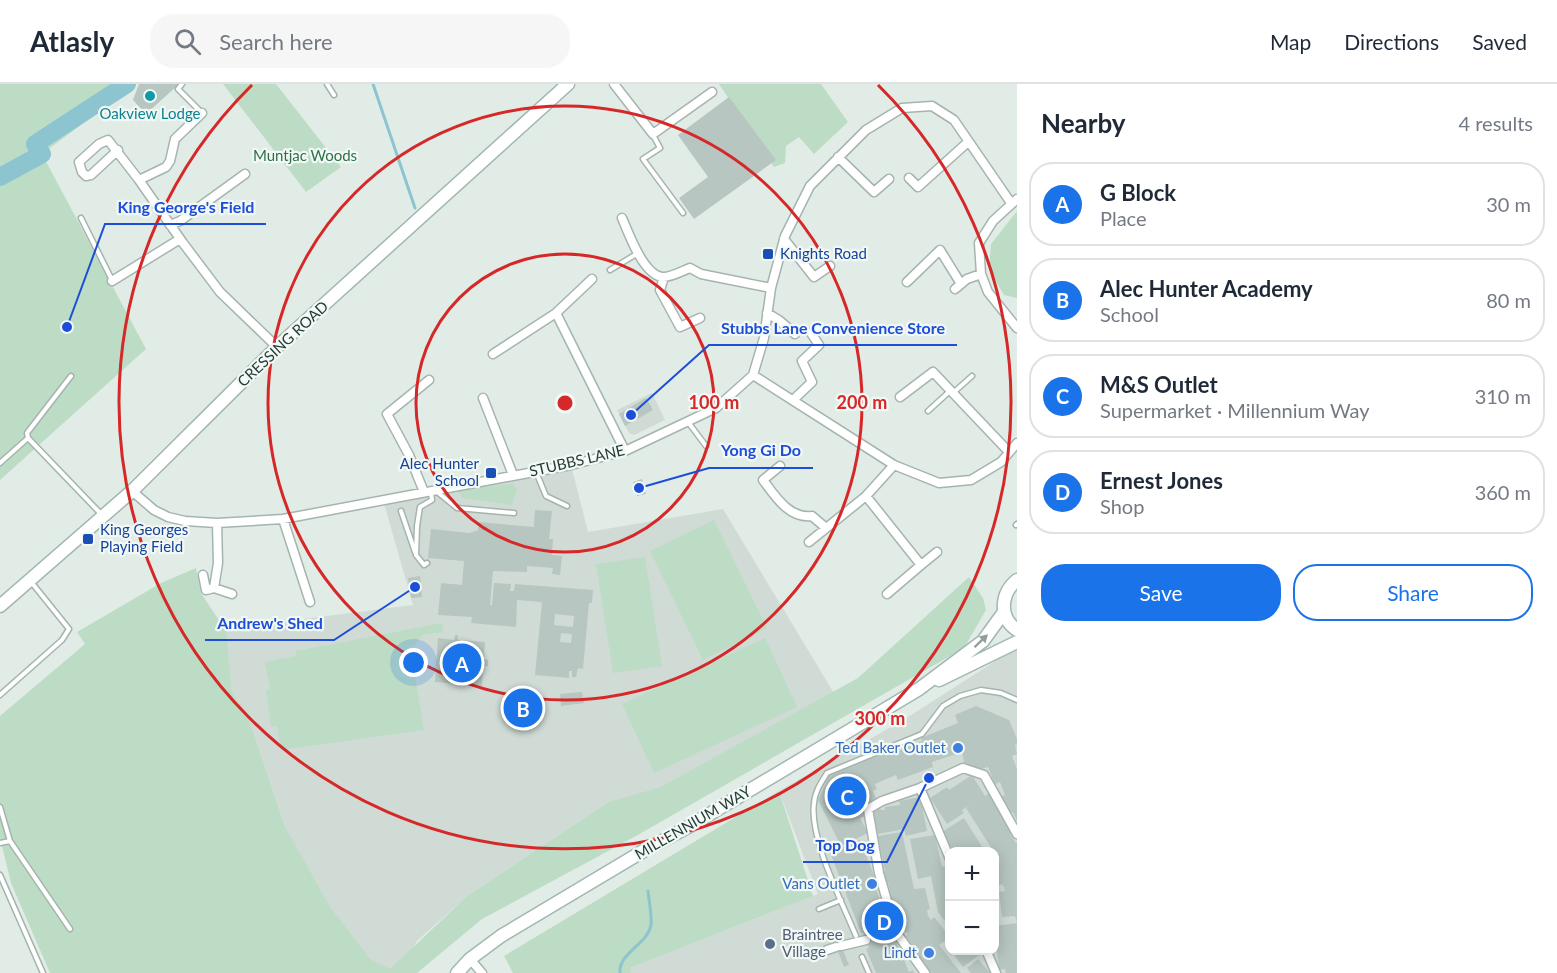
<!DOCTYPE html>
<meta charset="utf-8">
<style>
:root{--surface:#fff;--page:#f6f6f7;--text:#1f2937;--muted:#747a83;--line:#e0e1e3;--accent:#1a73e8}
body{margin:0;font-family:Lato,sans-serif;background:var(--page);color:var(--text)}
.controls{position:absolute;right:18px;bottom:18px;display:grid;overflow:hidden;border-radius:12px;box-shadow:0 3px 15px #0003}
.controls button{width:54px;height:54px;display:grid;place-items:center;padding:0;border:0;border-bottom:2px solid var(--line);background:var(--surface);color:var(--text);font:30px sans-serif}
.you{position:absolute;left:414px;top:579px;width:21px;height:21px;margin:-15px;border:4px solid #fff;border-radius:50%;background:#1a73e8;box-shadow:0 0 0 9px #1a73e833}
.badge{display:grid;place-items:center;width:39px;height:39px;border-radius:50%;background:var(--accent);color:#fff;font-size:20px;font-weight:700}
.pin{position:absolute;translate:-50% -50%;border:3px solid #fff;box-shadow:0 2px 6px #0006}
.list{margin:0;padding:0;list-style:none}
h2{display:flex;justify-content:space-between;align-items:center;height:78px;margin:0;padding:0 24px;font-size:26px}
h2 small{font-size:20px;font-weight:400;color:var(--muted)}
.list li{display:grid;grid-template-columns:39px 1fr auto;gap:18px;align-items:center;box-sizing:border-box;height:84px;margin:0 12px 12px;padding:0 12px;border:2px solid var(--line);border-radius:24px}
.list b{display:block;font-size:22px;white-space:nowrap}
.list p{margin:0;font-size:20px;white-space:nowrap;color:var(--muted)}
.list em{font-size:20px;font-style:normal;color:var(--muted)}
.actions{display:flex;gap:12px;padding:18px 24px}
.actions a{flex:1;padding:14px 0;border:2px solid var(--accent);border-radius:24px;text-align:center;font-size:21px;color:var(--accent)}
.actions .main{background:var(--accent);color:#fff}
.icon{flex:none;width:33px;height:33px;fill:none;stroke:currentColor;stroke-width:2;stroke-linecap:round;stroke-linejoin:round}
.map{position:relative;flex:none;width:1017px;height:889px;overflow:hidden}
header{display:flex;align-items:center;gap:36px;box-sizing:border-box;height:84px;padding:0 30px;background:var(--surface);border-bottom:2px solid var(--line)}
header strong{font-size:28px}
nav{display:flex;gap:33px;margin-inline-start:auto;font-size:21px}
.search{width:420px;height:54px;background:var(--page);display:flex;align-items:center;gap:15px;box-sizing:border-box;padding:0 21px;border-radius:24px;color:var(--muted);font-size:22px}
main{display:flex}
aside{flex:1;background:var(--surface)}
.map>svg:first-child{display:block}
</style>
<header>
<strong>Atlasly</strong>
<div class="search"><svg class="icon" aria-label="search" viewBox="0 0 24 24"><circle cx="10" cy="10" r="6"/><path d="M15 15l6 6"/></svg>Search here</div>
<nav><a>Map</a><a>Directions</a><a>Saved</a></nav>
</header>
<main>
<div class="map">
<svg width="1017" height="889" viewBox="0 0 1017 889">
<rect width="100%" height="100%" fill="#e2ece7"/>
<path fill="#d0dbd6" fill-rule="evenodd" d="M652,309L665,336L634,351L629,349L617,326Z
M571,381L588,448L723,425L835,611L465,814L417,857L397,889H387L322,837L235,637L225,545L413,521L383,416Z
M1017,566V889H631L630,884L818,810L779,707L905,635L1011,567ZM950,768H994V866H950Z"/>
<path fill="#bcdcc5" d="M0,0H136L42,70L146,265L0,396Z
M223,0H276L341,83L306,108Z
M719,0H821L848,38L814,70L799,53L786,62L785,79L774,83Z
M1017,127V214L1004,211L989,186L991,160Z
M513,400L517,406L512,421L463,414L457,406Z
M714,436L767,544L703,576L650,467Z
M645,473L662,582L613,589L596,480Z
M196,484L201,509L226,547L232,609L247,630L284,741L330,823L370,875L390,885L465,814L609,718L661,703L858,594L969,493L983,514L986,526L964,564L636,752L482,835L417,889H50L11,799L0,754V632L85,560L77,548L161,499Z
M442,539L443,548L422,551L415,561L410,562L424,646L281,666L277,642L271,643L266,607L270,604L265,578L296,572V567Z
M765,554L797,623L654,689L622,620Z
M779,707L813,812L630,884L631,889H513L504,872Z"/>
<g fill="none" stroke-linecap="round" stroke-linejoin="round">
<path stroke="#8cc4cf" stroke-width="3" d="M373,0L415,124
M620,889C618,869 648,860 651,841C652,831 649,817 648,807"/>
<path stroke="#8cc4cf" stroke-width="18" d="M0,93L42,70L35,60L127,0"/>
</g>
<path fill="#b7c6c0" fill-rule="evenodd" d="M139,0H179L146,30L133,16Z
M729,13L776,76L694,135L679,114L708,93L678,51Z
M646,314L653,326L625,342L619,330Z
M642,395L646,410L637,412L633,398Z
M535,426L552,427L549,455H553L552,471L562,472L560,491L552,490L553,484L527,482V488L493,487L490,521H492L494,499L511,500L510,507H514L515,500L593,506L592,519H589L583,585L578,584L576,593H572V587H569V594L535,591L542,518L517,516L516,543L471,539L472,533L438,531L441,499L462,501L464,477L428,474L431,445L470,449L478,446L479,438L534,443ZM555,530L574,532L573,543L554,541ZM561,549L572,550L571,559L560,558Z
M420,492L422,513L411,514L408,494Z
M455,551H458V556L485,558L484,575L488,576V582H483L482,602L435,598L438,554L454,556Z
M582,608L584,619L561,622L560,610Z
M976,622L1009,636L1017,655V660L1015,661L1017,670L1012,672L1017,685V737L1013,728L1009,730L1002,712L1005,711L1000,698L995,700L988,683L977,686L965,681L962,668L932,678L933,683L898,696L896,691L875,700L877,705L873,707L881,726H885V723L900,721L899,717L920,713L927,747L906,752L904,745L878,750L874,730L860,734L868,749L841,762L818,716L829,692L865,677L864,675L887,666L889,671L922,657L921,654L958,639L955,631Z
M972,691L985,712L989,709L994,716L1013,748L1010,750L1016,759L1017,758V839L1015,832L1002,833L999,808L1005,807L1004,803L1002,800L997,803L994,799V775L997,773L966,724L976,717L962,726L964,729L947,740L930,714L947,703L949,706Z
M964,734L984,766L981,768H954L942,748Z
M902,748L914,805L925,804L930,825L927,826L928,832L931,836L934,833L950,853L939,861L961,889H928L923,882L925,880L909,861L911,860L905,853L908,850L902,845L899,831L896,832L888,799L885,800L882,787H885L878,752Z
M935,751L942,783L948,781L950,786V844L938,828L931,792L918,795L910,755Z
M860,756L879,804L876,805L889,839L885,840L892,855L895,854L909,888L913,886L914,889H876L866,865L869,864L863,848L861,849L830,768Z
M1017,839V889H1006L1005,885L999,886L997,865H994V842Z
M836,848L849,881L844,883L831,850Z
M950,866H978L981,870L963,883Z
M978,875L983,881L991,889H971L967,884Z"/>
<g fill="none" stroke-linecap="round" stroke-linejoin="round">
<path stroke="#bcc9c3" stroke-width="8" stroke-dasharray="8 4" stroke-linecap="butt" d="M866,856L889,847"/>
<g stroke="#a5b4ae" stroke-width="7">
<path id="lane" d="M182,0L178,5L202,29
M327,0L334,11
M653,51L660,64L643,75L683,129
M81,134L112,196
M610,186L638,169
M71,292L27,349L28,354L102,431
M953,309L972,292
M928,327L950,307
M688,338L706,362
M0,379L28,354
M536,388L546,412L567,422
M436,407L457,424L514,429
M401,427L415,468
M1016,441L1017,440
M427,479L424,481L416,471L417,442L420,423L432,416L431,408
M0,611L62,556L69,545L32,499
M0,723L10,757
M0,759L10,757L70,845
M0,791L43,889
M819,825L841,816
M856,852C842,818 809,754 814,719C815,707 821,699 827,689L922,650L943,622L960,612L981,606L1001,609L1017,616
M862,873L869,889"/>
</g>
<g stroke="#a5b4ae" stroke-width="11">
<path id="street" d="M614,0L653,50L712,8
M118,66L91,91L86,92L82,88L79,78L99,60L108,56L139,96L183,159L220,208L277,263
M838,73L874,108L889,95
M909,94L918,103L968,58
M139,96L166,83L170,77L175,55L202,29
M1017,115L993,137L979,159L981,190L988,208L1017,244
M622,134C629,150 643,190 662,193C670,194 682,187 690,184L701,190L771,204
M170,141L180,137L245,90
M784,155L814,193L830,182
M664,193L660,206L680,243L700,234
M112,197L180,155
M907,198L940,166L961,200
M955,205L967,195L981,190
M556,229L625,367
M767,229L780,237L795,250
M493,270L556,229L592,195
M753,291L894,381L939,399L971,396L1001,378L1017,359
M900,313L933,288L1009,368
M483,314L513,391
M793,316L812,298L802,277L819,261L811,249L817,244
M780,382L763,396C775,412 789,435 812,432L826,444
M132,407L154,426L168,433L185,437L217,439L283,435L571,381L625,367L716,324L753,291L764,254L771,204L785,152L810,102L866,46L902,24L932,22L954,36L1011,119
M424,408L409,371L387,330L429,296
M866,412L921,481L937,468
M283,435L310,518
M809,458L866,412L894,381
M203,491L206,506L214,504L218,479L217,439
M214,504L232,510
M887,510L921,481
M920,704L950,775
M841,862L866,856
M827,866L836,863
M986,866L996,889
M470,875L482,889
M925,889L896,848L879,789L868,725L882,717L920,704L963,684L984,691L1017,750"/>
</g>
<g stroke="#a1b7af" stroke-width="15">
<path id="secondary" d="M1017,496C1001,509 998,533 1017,546
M0,522L132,407L277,263L568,0
M939,596L1017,558
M457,889L470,875L501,852L645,766L688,743L919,605L983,557L1004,528"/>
</g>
<use href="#lane" stroke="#fff" stroke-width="4"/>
<use href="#street" stroke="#fff" stroke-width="8"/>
<use href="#secondary" stroke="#fff" stroke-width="12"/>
</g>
<defs><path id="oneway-solid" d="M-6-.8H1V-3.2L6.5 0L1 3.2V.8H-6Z" transform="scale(1.5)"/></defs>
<use fill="#919e9a" href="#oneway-solid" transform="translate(981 557) rotate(-44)"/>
<g fill="none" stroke="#d62828" stroke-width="3">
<circle cx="565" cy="319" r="149"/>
<circle cx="565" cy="319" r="297"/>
<path d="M878 1A446 446 0 1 1 252 1"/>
</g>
<circle fill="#0f9aa8" stroke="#f2f8f5" stroke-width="2" cx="150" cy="12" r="6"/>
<g fill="#1a4fb4" stroke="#f2f8f5" stroke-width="2">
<rect x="762" y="164" width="12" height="12" rx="3"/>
<rect x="485" y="383" width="12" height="12" rx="3"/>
<rect x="82" y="449" width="12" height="12" rx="3"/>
</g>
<g fill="#3f7fe0" stroke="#f2f8f5" stroke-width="2">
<circle cx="958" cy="664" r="6"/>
<circle cx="872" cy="800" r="6"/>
<circle cx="929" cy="869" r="6"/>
</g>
<circle fill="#5c6f8a" stroke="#f2f8f5" stroke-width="2" cx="770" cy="860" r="6"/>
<g text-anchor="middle" stroke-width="4.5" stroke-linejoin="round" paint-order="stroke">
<g font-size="15" fill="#0d838f" stroke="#f2f8f5">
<text x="150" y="35">Oakview Lodge</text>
</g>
<g font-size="15" fill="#2e7149" stroke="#f2f8f5">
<text x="305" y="77">Muntjac Woods</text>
</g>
<g font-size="15" fill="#164399" stroke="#f2f8f5" text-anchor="start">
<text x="780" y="175">Knights Road</text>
<text x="479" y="385" text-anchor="end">Alec Hunter<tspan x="479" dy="17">School</tspan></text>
<text x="100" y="451">King Georges<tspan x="100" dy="17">Playing Field</tspan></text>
</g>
<g font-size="15" fill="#233c35" stroke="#f2f8f5">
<text transform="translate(283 260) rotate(-43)" y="5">CRESSING ROAD</text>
<text transform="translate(577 377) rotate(-13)" y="5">STUBBS LANE</text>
<text transform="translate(693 739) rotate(-30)" y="5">MILLENNIUM WAY</text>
</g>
<g font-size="15" fill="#366cbe" stroke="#f2f8f5" text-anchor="end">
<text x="946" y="669">Ted Baker Outlet</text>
<text x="860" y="805">Vans Outlet</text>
<text x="917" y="874">Lindt</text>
</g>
<g font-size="15" fill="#4e5e75" stroke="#f2f8f5" text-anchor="start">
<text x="782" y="856">Braintree<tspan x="782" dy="17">Village</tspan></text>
</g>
</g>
<circle cx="565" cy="319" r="9" fill="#d62828" stroke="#f2f8f5" stroke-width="3"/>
<g font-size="18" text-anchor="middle" font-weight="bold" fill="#d62828" stroke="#f2f8f5" stroke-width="4.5" stroke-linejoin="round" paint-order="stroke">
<text x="714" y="325">100 m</text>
<text x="862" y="325">200 m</text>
<text x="880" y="641">300 m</text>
</g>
<path fill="none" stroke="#1d4ed8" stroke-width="2" d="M67 243L105 140H266M631 331L709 261H957M639 404L709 384H813M415 503L334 556H205M929 694L887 778H803"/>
<g fill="#1d4ed8" stroke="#f2f8f5" stroke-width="2">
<circle cx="67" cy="243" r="6"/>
<circle cx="631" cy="331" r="6"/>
<circle cx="639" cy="404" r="6"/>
<circle cx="415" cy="503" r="6"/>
<circle cx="929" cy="694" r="6"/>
</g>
<g font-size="16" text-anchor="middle" font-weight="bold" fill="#1d4ed8" stroke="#f2f8f5" stroke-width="4.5" stroke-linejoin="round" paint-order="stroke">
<text x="186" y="129">King George's Field</text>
<text x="833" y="250">Stubbs Lane Convenience Store</text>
<text x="761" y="372">Yong Gi Do</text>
<text x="270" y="545">Andrew's Shed</text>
<text x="845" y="767">Top Dog</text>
</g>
</svg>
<div class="controls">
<button>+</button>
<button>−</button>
</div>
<div class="you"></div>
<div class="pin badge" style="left:462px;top:579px">A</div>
<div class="pin badge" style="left:523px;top:624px">B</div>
<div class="pin badge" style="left:847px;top:712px">C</div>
<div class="pin badge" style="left:884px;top:837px">D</div>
</div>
<aside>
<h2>Nearby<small>4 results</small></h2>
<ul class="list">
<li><span class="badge">A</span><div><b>G Block</b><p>Place</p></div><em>30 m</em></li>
<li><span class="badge">B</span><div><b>Alec Hunter Academy</b><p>School</p></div><em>80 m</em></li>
<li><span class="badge">C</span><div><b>M&amp;S Outlet</b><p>Supermarket · Millennium Way</p></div><em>310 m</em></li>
<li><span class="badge">D</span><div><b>Ernest Jones</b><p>Shop</p></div><em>360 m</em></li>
</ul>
<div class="actions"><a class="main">Save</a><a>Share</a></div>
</aside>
</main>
